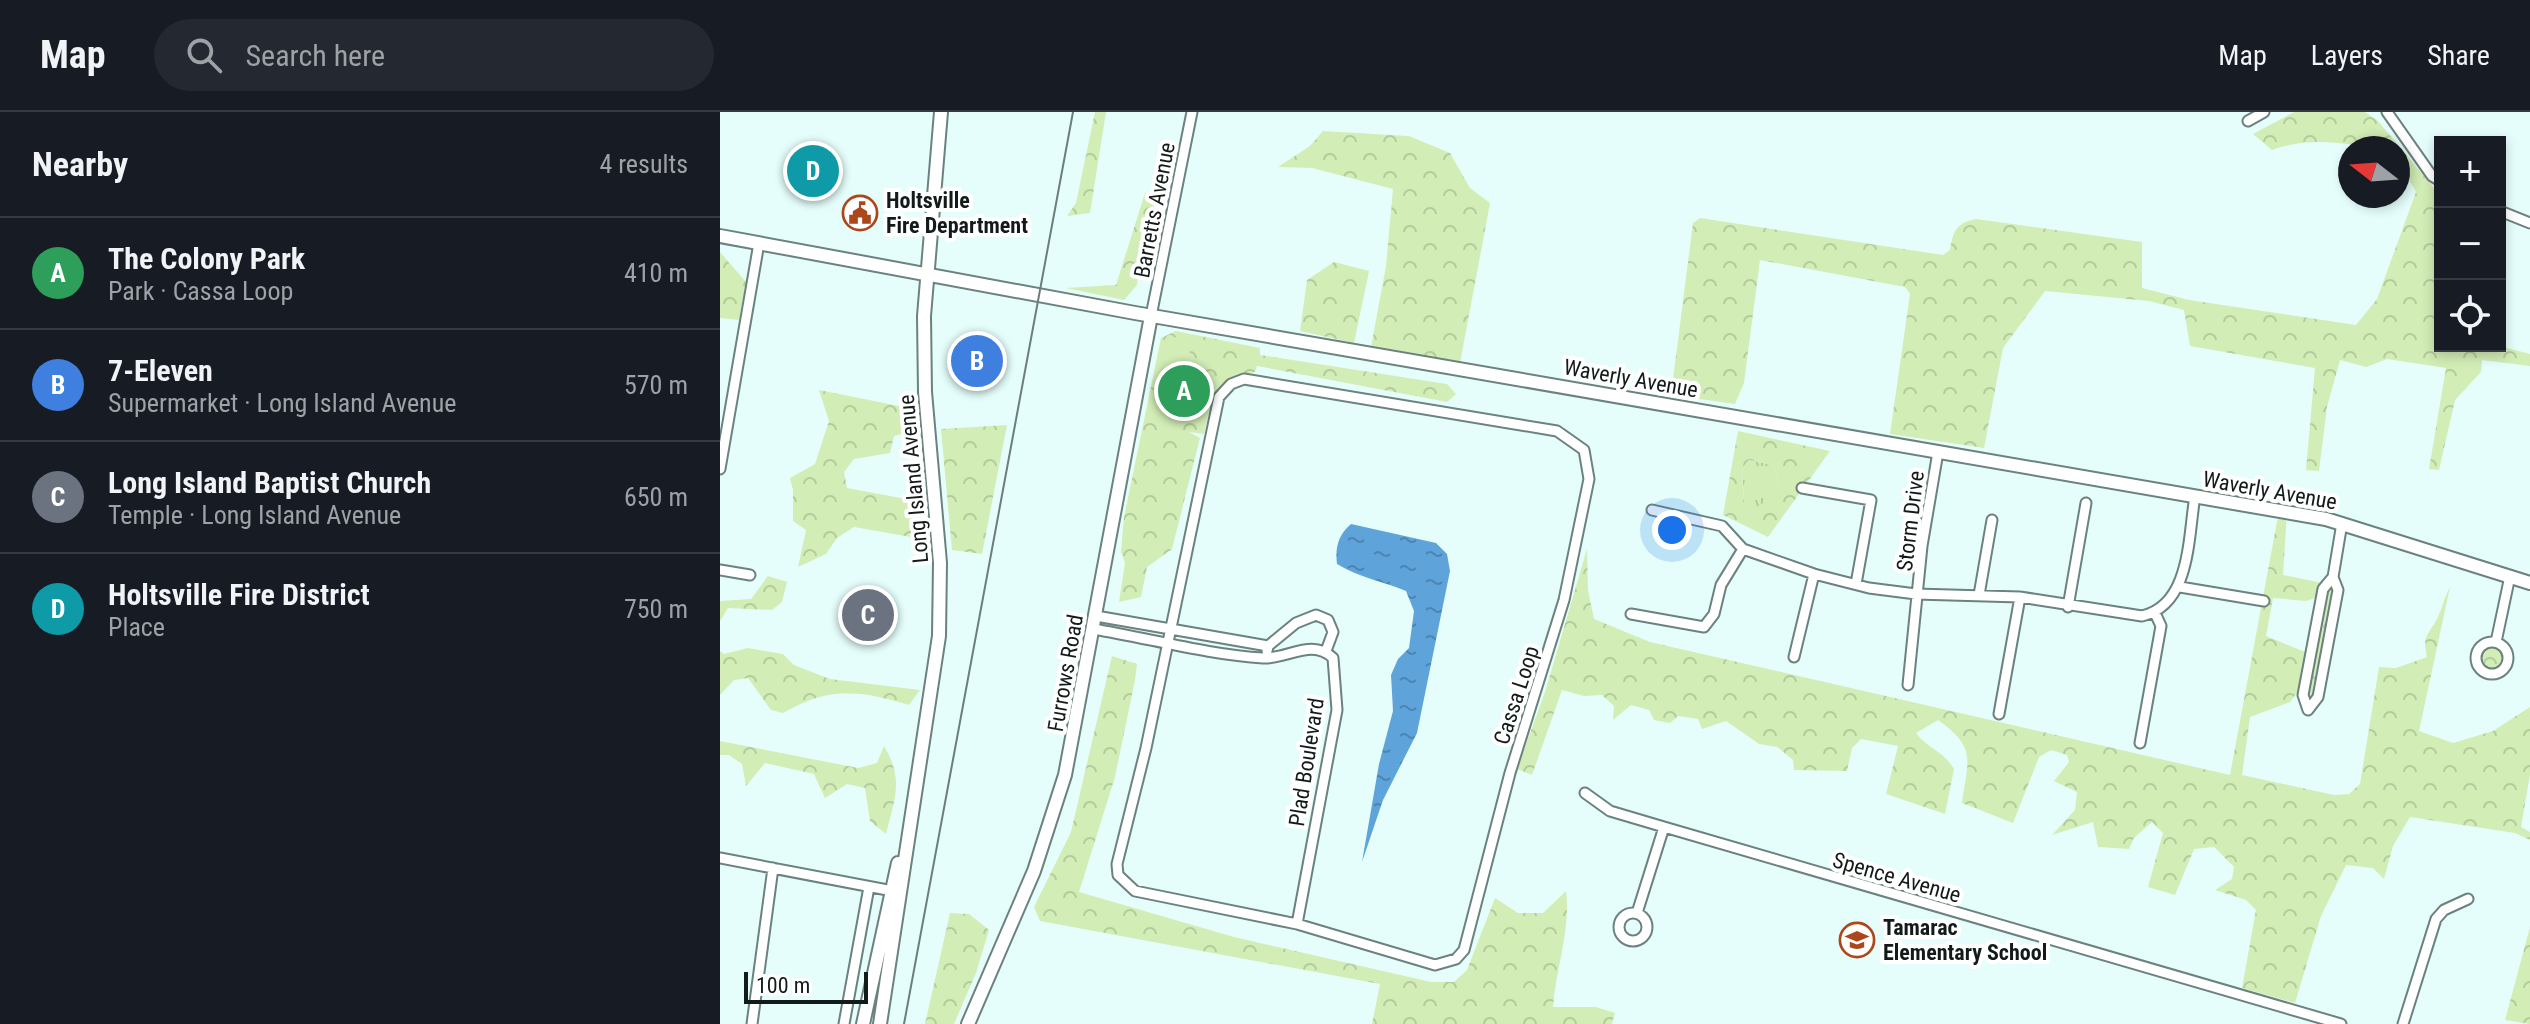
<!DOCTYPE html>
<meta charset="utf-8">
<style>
:root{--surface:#171b24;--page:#242831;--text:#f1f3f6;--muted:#9ea1a6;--line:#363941;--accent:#d2a593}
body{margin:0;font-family:"Roboto Condensed",sans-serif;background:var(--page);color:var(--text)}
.controls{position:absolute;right:24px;top:24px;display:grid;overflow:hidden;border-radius:0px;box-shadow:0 4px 12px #0003}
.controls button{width:72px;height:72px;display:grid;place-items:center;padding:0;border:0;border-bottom:2px solid var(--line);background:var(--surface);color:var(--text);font:40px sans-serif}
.compass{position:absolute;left:1618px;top:24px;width:72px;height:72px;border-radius:50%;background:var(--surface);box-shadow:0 4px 12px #0003;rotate:287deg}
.scale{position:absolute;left:24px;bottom:20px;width:124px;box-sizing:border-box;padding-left:8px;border:4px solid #121b1a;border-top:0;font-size:22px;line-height:28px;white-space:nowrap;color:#121b1a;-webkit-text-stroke:6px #fff;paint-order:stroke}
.you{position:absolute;left:952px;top:418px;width:28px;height:28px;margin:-20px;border:6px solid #fff;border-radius:50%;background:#1a73e8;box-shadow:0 0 0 12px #1a73e833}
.badge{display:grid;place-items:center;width:52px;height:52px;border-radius:50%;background:var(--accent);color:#fff;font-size:26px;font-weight:700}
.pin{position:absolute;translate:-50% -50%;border:4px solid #fff;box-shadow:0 2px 8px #0006}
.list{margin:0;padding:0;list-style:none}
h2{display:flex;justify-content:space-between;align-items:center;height:104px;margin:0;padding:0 32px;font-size:34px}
h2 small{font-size:26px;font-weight:400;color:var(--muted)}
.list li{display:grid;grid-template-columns:52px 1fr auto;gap:24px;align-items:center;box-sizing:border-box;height:112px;padding:0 32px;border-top:2px solid var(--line)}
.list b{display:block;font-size:30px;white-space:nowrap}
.list p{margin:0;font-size:26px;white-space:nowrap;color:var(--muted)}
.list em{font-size:26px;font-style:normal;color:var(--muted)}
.icon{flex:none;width:44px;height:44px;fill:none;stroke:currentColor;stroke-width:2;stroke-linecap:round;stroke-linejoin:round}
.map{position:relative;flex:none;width:1810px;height:912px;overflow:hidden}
header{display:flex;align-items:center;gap:48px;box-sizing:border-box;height:112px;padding:0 40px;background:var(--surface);border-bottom:2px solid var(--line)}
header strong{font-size:38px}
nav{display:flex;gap:44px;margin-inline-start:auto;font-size:28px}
.search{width:560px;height:72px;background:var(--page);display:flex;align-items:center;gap:20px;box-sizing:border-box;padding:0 28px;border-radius:44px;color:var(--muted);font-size:30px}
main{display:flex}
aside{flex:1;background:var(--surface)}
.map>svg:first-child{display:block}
</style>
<header>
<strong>Map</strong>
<div class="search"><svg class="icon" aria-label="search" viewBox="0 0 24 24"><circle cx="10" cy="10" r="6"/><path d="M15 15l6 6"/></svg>Search here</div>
<nav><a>Map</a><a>Layers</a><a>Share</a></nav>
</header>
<main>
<aside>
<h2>Nearby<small>4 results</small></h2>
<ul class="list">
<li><span class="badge" style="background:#2e9e5b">A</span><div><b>The Colony Park</b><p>Park · Cassa Loop</p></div><em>410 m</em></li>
<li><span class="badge" style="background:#3f7fe0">B</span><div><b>7-Eleven</b><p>Supermarket · Long Island Avenue</p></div><em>570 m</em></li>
<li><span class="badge" style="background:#6b7280">C</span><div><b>Long Island Baptist Church</b><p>Temple · Long Island Avenue</p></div><em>650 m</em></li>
<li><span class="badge" style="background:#0f9aa8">D</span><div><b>Holtsville Fire District</b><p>Place</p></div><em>750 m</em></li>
</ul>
</aside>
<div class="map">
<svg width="1810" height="912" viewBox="0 0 1810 912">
<defs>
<pattern id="grass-tufts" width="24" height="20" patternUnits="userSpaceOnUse" patternTransform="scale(2)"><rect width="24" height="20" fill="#d3edb6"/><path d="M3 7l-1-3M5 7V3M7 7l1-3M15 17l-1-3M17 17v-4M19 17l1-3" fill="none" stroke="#b4cb9c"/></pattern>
<pattern id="forest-crowns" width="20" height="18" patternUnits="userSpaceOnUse" patternTransform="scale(2)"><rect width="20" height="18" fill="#d3edb6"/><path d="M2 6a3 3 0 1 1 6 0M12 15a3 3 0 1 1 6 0" fill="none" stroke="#b4cb9c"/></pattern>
<pattern id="water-ripples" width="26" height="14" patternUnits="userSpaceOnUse" patternTransform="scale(2)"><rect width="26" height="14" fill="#5ea4db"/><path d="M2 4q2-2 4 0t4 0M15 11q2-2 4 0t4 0" fill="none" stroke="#4c85b1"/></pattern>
</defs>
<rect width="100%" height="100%" fill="#e5fefb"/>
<path fill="url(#grass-tufts)" d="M1029,348L1054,353L1058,370L1036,401L1024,390L1022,355Z"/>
<path fill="url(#forest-crowns)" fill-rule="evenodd" d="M375,0H386L370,101L347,104L356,91Z
M1574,0H1645L1658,9L1720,83V234H1780L1810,242V254L1762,248L1761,260L1735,288L1719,358L1709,357L1726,256L1667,247L1646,255L1620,248L1607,295L1599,359L1586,358L1595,256L1470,234L1464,198L1429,189L1325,179L1283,236L1264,336L1170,322L1190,182L1185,175L1040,148L1024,271L1015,292L951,283L973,111L980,106L1223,143L1230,138C1233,119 1236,111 1256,107L1422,130V176L1469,188L1636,213L1657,187L1696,80L1678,47V36C1632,36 1598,21 1552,38L1533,22Z
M603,19L689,24L730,41L750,76L770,91L740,251L651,235L666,154L673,77L592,56L558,55L590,34Z
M425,81L436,86L419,150L417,173L404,188L346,176L396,173Z
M0,140L26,170L19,208L0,206Z
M614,150L649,159L634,231L580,219L587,168Z
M456,219L540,236V243L727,272L736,282L727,290L537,254L535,260C499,267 491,289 484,322L469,320L480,326L452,437L427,455L421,485L399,490L405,451L401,440L404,405L441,226Z
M99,278L189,296L193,326L185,321L174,324L170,341L134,347L124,360L127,376L202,390V427L134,415L117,426L106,442L78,455L86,418L73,409V378L70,366L95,352L109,309Z
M287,313L262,442L232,438L221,317Z
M1018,319L1110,339L1048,425L1003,403ZM1029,348L1054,353L1058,370L1036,400L1024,390L1022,356Z
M1559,399L1567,400L1563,463L1607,472L1613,465L1618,478L1598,585L1588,598L1584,572L1570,590L1530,605L1522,663L1614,683L1629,682L1640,672L1659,555L1676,556L1707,545C1702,522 1708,524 1717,507C1722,497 1724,486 1730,475L1699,619L1733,631L1773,619L1810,595V663L1801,715L1810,720V728L1795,721L1690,705L1673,734L1664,767L1653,756L1626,753L1601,804L1575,891L1522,876L1536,798L1526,788L1495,778L1512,767L1514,755L1494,735L1474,737L1455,783L1428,775L1443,721L1432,710L1414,726L1409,737L1378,735L1373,710L1332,723L1355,698L1357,680L1334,669L1349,650L1347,643L1331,638L1319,645L1293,711L1242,691C1248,647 1257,636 1218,608L1196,621C1209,638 1223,638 1234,657L1225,702L1166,682L1178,634L1141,627L1132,636L1127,659L1074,658L1073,648L1057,635L1039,632L1006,609L982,617L978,607L958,604L950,611L934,608L929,598L911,593L893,608L894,594L882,583L864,584L842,578L812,663L797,657L825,580L867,437L868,478L874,507L930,530L1510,663ZM1601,484L1590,542L1546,524L1553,486L1586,489Z
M48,464L67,470L62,490L52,498L8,496L0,509V489L31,487Z
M1756 546a16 16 0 1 1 32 0a16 16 0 1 1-32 0Z
M28,536L63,542L74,553L110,567L200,578L189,593C139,578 110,574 63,601L51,598L28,566L14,568L0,583V539L4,542Z
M392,544L417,552L415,568L395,665L359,780L514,825L711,870H734L747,858L775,786L798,801H823L846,779C851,817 836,856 833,895H876L895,901L892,912H652L660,872L320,809L314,795L351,720Z
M0,629L138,656L157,651L164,634C184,668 175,685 166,722L150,709L145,676L127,672L105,686L94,662L45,651L26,674L22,652L9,643H0Z
M230,801L249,802L269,818L256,861L234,912H205Z
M1810,815V912L1785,908Z"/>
<path fill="#d3edb6" d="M454,225L472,229L467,256L448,253Z"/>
<path fill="url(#water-ripples)" d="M631,412L716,431L727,442L730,459L697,621L663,688L642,750L659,652L673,599L671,563L678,547L689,536L694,499L686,479C662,469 640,466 617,452C615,436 618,423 631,412Z"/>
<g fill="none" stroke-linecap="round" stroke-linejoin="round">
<g stroke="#6b827f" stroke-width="13">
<path id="minor" d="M1667,0L1712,64L1720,69
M1528,9L1544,0
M1780,99L1810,111
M431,204L472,0
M524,267L837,319L864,338L869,367L844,488L790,661L744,838L736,847L715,853L577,812L415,779L398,763L397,752L426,636L499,285L511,272Z
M0,357L39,131
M1082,376L1151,388L1136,472
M932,398L1002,414L1023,437L1094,462L1149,476L1196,482L1300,485L1422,504C1471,493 1468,425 1475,384
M0,458L30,463
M1613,465L1603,477L1583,583L1588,598L1598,585L1618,478L1613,465L1622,411
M1460,475L1544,489
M1259,483L1272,408
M1348,495L1366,391
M911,502L984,515L994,502L1001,473L1023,437
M376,504L548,534
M373,517C428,526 489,543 543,546C568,547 592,526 613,546L617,598L577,812
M1756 546a16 16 0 1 1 32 0a16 16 0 1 1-32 0Z
M1776,530L1790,464
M547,539L548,534L576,511L596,503L608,508L613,520L606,539
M1074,545L1094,462
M1188,573L1202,434L1218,340
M1279,602L1300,485
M1420,631L1441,514L1435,501
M865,681L890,699L944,715L1621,912
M0,746L178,780
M899 815a14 14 0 1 1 28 0a14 14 0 1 1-28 0Z
M917,801L944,715
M32,912L53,756
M124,912L149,775
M1683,912L1716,807L1724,798L1748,787"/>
</g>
<g stroke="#6b827f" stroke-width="16">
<path id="tertiary" d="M0,124L415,201L1606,407L1810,471
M143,912L178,751
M160,912L219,524L220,451L205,280L204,204L221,0
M248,912L314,759L345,663L431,204"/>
</g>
<use href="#minor" stroke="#fff" stroke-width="9"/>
<use href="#tertiary" stroke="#fff" stroke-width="12"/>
<path stroke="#6d7d7b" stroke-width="2" d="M184,912L353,0"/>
</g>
<defs>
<g id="civic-ring" transform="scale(1.8)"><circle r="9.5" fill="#fff" stroke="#ac461b" stroke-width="1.5"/><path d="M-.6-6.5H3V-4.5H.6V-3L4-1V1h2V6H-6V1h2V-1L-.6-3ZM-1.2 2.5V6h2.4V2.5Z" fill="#ac461b"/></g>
<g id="school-ring" transform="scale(1.8)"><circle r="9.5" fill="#fff" stroke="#ac461b" stroke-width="1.5"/><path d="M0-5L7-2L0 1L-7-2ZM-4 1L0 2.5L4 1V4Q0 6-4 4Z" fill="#ac461b"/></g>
</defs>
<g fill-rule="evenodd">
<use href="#civic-ring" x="140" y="101"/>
<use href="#school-ring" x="1137" y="828"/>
</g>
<g text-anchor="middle" stroke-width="8" stroke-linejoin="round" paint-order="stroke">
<g font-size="22" font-weight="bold" fill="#121b1a" stroke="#fff" text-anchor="start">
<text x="166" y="96">Holtsville<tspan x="166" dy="25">Fire Department</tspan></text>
<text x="1163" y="823">Tamarac<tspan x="1163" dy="25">Elementary School</tspan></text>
</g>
<g font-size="22" fill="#121b1a" stroke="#fff">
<text transform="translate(434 98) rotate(-79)" y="8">Barretts Avenue</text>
<text transform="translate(911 266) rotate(10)" y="8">Waverly Avenue</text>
<text transform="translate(193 367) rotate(-95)" y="8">Long Island Avenue</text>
<text transform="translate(1550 378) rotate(10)" y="8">Waverly Avenue</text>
<text transform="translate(1190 409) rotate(-83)" y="8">Storm Drive</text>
<text transform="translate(345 561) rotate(-80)" y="8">Furrows Road</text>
<text transform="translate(796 583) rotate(-72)" y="8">Cassa Loop</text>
<text transform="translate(586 650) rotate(-81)" y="8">Plad Boulevard</text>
<text transform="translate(1177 765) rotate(16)" y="8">Spence Avenue</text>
</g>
</g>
</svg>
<div class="controls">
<button>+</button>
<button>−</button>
<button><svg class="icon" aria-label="locate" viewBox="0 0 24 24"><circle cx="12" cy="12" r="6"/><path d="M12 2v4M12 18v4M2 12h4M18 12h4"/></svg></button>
</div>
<svg class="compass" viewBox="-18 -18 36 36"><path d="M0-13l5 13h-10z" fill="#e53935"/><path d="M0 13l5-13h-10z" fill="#9ea1a6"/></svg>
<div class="scale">100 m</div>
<div class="you"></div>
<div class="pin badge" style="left:464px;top:279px;background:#2e9e5b">A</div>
<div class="pin badge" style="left:257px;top:249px;background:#3f7fe0">B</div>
<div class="pin badge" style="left:148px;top:503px;background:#6b7280">C</div>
<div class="pin badge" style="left:93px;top:59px;background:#0f9aa8">D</div>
</div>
</main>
